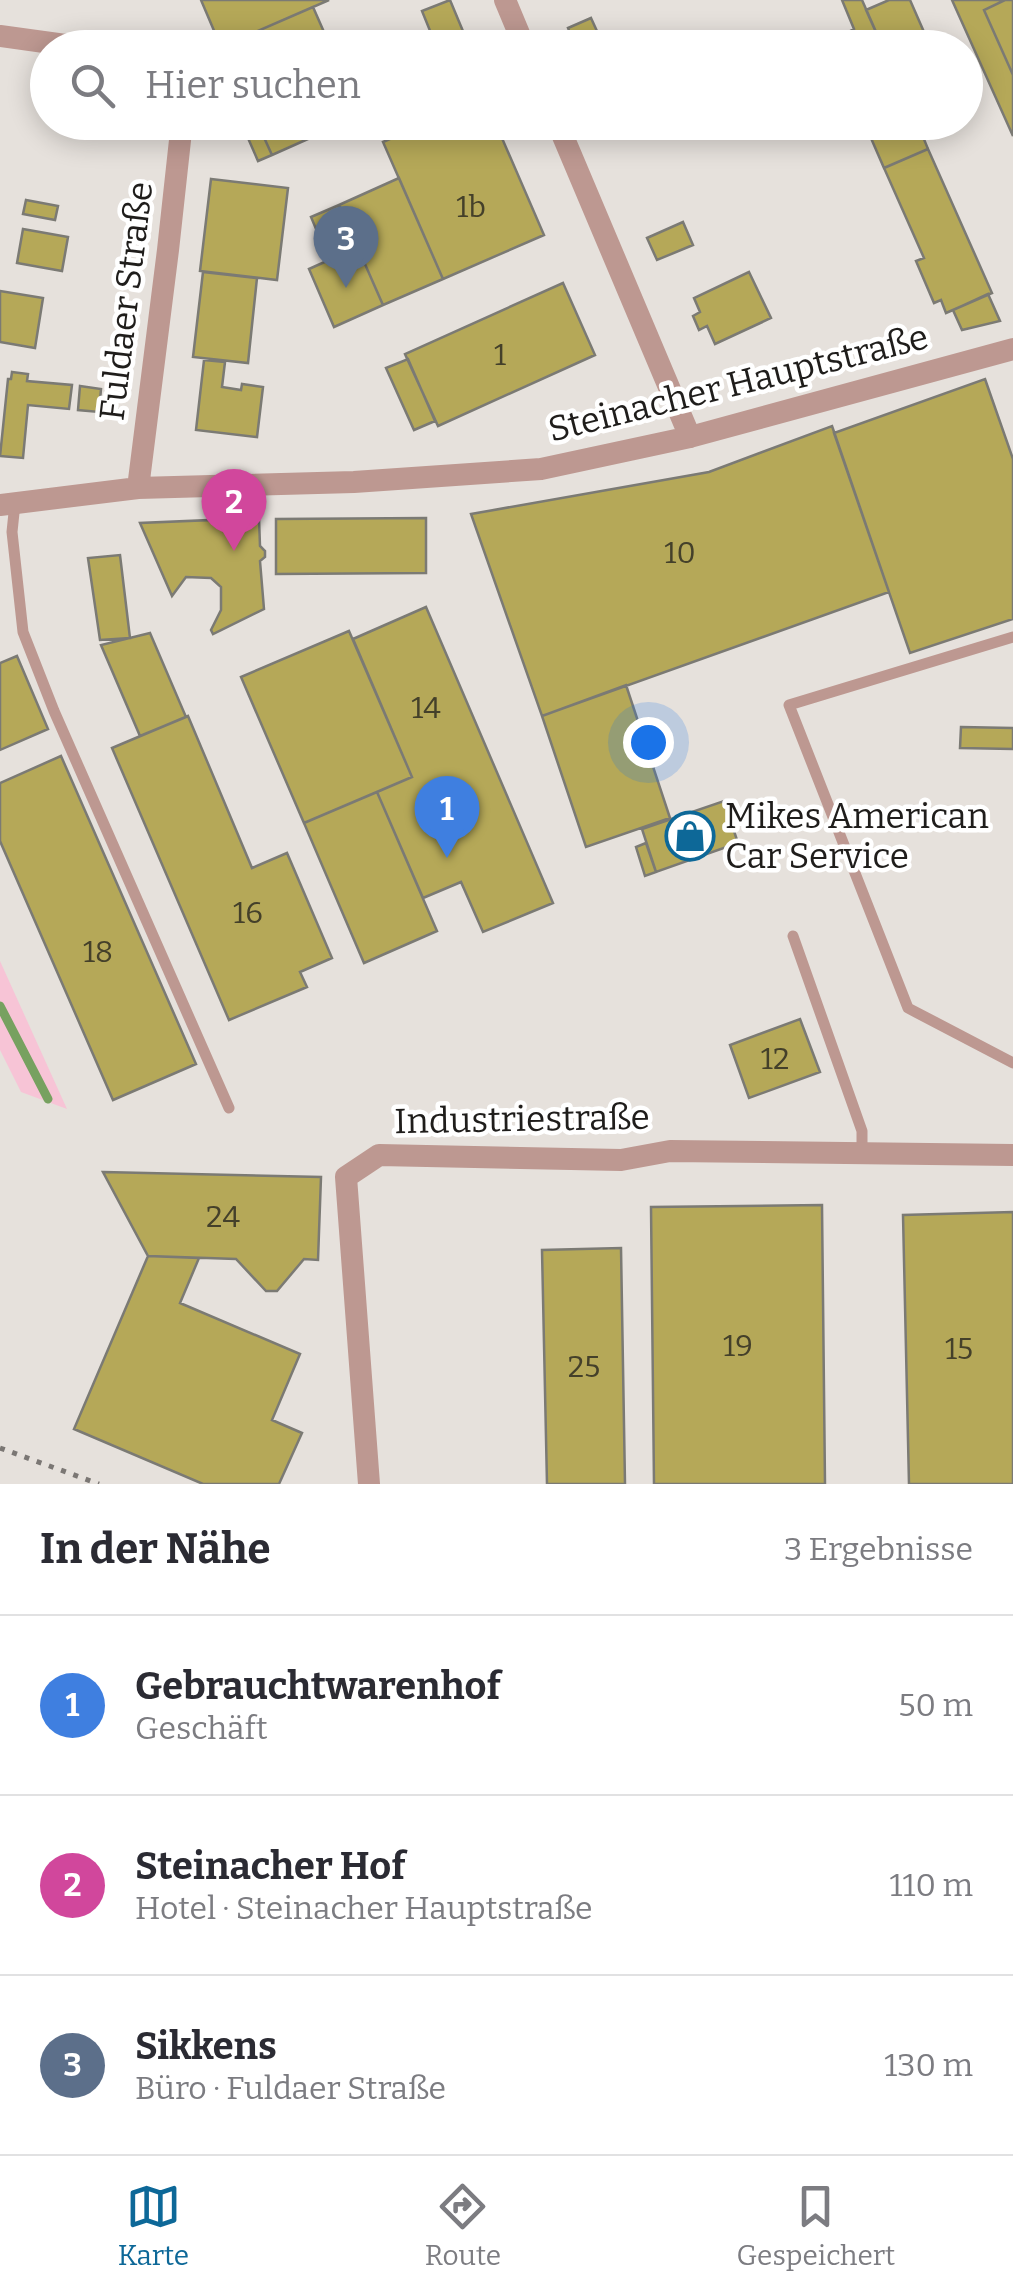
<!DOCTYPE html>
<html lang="de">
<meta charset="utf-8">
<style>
:root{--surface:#fff;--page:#f7f7f7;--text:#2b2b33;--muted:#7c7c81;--line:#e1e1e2;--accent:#0d6898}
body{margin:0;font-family:Bitter,serif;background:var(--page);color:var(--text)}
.you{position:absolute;left:648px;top:742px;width:35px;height:35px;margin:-25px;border:8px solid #fff;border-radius:50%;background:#1a73e8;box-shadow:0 0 0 15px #1a73e833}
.badge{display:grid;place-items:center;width:65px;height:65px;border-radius:50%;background:var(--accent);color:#fff;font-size:32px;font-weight:700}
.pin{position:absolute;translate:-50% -82px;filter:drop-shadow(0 2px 5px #0008)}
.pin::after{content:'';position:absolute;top:52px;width:35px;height:30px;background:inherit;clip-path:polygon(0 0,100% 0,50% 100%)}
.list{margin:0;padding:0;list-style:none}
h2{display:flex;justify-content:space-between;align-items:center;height:130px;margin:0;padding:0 40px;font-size:42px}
h2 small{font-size:32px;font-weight:400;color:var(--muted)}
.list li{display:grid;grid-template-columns:65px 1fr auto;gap:30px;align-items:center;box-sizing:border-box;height:180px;padding:0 40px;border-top:2px solid var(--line)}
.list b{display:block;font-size:38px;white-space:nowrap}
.list p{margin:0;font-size:32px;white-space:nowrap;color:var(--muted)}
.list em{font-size:32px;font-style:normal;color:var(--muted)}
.icon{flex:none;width:55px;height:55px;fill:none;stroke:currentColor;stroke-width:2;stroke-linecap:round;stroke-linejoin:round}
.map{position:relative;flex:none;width:1013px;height:1484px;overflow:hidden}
.search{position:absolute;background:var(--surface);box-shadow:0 5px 25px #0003;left:30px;right:30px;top:30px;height:110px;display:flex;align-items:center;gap:25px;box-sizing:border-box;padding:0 35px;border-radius:55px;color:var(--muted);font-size:38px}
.sheet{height:670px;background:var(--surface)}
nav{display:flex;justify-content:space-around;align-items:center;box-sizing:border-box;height:140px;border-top:2px solid var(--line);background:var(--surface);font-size:28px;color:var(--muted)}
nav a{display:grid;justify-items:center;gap:5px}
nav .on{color:var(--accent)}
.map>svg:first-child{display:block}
</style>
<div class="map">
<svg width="1013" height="1484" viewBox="0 0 1013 1484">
<rect width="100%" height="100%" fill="#e6e1dc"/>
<path fill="#f7c4d6" d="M0,961L67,1109L21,1092L0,1050Z"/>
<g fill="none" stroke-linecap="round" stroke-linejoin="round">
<path stroke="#77a160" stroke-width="9" d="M0,1006L48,1099"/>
</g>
<path fill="#b5a858" stroke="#7b7a74" stroke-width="2.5" d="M201,0H329L221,47Z
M450,0L470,48H437L422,11Z
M842,0H862L880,41L865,48H850L844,34L854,29Z
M889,0H910L931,48H883L866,10Z
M952,0H1005L984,10L1013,75V136Z
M1005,0H1013V75L984,10Z
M313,7L331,48H259L253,33Z
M591,18L601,40L584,48H576L568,28Z
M241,122H257L272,155L258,161Z
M257,122H346L272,155Z
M428,122H495L544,235L443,279L383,142Z
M864,122H917L928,149L884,168Z
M928,149L992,293L946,313L941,300L934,303L916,261L924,258L884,168Z
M399,178L443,279L383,305L339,205Z
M211,179L288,188L277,280L200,271Z
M26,200L58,206L55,220L23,214Z
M339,205L383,305L334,327L309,269L329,260L311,217Z
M683,222L693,245L657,260L647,238Z
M23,229L68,237L62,271L17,263Z
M203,272L257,278L248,363L193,357Z
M749,272L771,318L715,344L707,326L699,330L693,316L700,312L694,298Z
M563,283L595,355L438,426L405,354Z
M0,291L43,298L35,348L0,342Z
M988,294L1000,321L962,330L953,310Z
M408,359L435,421L414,430L386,368Z
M204,360L225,362L222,387L241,390L242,384L263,387L257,437L196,430Z
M12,372L28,374L27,381L72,385L69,409L28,405L23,458L0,456L8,379H11Z
M985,379L1013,459V619L910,653L834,433Z
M80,386L101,389L99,412L78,410Z
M832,426L889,592L542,716L471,514L709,472Z
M259,518L260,546L265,551V557L260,561L264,609L213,634L211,630L221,610V587L211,578L186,577L172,596L140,523Z
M426,518V573L276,574V519Z
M120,555L130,638L100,640L88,558Z
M426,607L553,903L483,932L461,882L423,898L377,792L412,777L353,639Z
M349,631L412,777L304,823L241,677Z
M150,633L186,717L140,736L101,645Z
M17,656L48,729L0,750V663Z
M626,685L670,818L586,847L542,716Z
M188,716L252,868L287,853L332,958L300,972L307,987L229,1020L112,748Z
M961,727L1013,728V749L960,748Z
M61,756L196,1064L113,1100L0,841V783Z
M377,792L437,931L364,963L304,823Z
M724,801L738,843L656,872L642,829Z
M646,843L656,872L645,876L636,847Z
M800,1019L820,1072L749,1098L730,1045Z
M103,1172L321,1177L318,1260L304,1259L277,1291H266L236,1259L148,1256Z
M822,1205L825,1484H654L651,1207Z
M1013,1212V1484H909L903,1215Z
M621,1248L625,1484H547L542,1250Z
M148,1256L199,1258L180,1303L300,1354L272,1420L302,1433L279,1484H203L74,1429Z"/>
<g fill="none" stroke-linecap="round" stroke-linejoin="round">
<path stroke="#7b7774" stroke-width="5" stroke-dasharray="5 8" stroke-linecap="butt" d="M0,1448L99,1484"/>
<path stroke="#bd9891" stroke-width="11" d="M15,503L12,532L23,632L54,711L229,1108
M1013,637L789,705L908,1008L1013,1063
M793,936L862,1131V1153"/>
<path stroke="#bd9891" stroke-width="22" d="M505,0L525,48
M0,36L87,48
M557,122L690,437
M138,488L168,250L182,122
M0,505L138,488L354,482L541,469L690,437L1013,349
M369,1484L346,1177L379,1155L621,1160L670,1151L1013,1155"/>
</g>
<defs>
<g id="shop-ring" transform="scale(2.5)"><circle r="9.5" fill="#fff" stroke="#0d6898" stroke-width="1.5"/><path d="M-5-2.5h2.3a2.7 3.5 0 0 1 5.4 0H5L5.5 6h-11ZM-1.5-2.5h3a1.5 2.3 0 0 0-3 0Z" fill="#0d6898"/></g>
</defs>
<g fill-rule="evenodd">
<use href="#shop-ring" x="690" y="836"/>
</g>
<g text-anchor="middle" stroke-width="9" stroke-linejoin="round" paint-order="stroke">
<g font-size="30" fill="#44402a">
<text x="471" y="217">1b</text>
<text x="500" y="365">1</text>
<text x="680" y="563">10</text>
<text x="426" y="718">14</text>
<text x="248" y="923">16</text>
<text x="98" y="962">18</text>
<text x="775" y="1069">12</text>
<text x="223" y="1227">24</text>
<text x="738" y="1356">19</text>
<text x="959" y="1359">15</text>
<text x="584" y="1377">25</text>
</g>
<g font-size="35" fill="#1f1d1b" stroke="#fff">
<text transform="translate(126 301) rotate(-83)" y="12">Fuldaer Straße</text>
<text transform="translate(738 383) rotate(-14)" y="12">Steinacher Hauptstraße</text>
<text transform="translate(522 1119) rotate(-1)" y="12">Industriestraße</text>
</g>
<g font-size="35" fill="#1f1d1b" stroke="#fff" text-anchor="start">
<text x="725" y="828">Mikes American<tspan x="725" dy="40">Car Service</tspan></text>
</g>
</g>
</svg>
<div class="you"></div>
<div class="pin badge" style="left:447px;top:858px;background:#3f7fe0">1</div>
<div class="pin badge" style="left:234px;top:551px;background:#d1479c">2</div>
<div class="pin badge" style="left:346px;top:288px;background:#5c6f8a">3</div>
<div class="search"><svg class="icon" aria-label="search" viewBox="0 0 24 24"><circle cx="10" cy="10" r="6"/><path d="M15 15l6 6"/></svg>Hier suchen</div>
</div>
<section class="sheet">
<h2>In der Nähe<small>3 Ergebnisse</small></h2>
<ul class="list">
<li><span class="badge" style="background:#3f7fe0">1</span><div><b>Gebrauchtwarenhof</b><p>Geschäft</p></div><em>50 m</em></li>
<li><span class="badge" style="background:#d1479c">2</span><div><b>Steinacher Hof</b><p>Hotel · Steinacher Hauptstraße</p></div><em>110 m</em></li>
<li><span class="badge" style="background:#5c6f8a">3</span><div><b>Sikkens</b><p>Büro · Fuldaer Straße</p></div><em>130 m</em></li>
</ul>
</section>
<nav>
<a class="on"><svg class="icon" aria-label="map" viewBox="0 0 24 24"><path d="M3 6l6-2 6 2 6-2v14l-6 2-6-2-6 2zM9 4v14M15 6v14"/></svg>Karte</a>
<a><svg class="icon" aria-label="directions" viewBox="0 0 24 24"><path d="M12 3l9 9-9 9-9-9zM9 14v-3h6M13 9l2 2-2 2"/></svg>Route</a>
<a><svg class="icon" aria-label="saved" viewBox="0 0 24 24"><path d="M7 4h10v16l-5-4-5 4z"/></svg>Gespeichert</a>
</nav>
